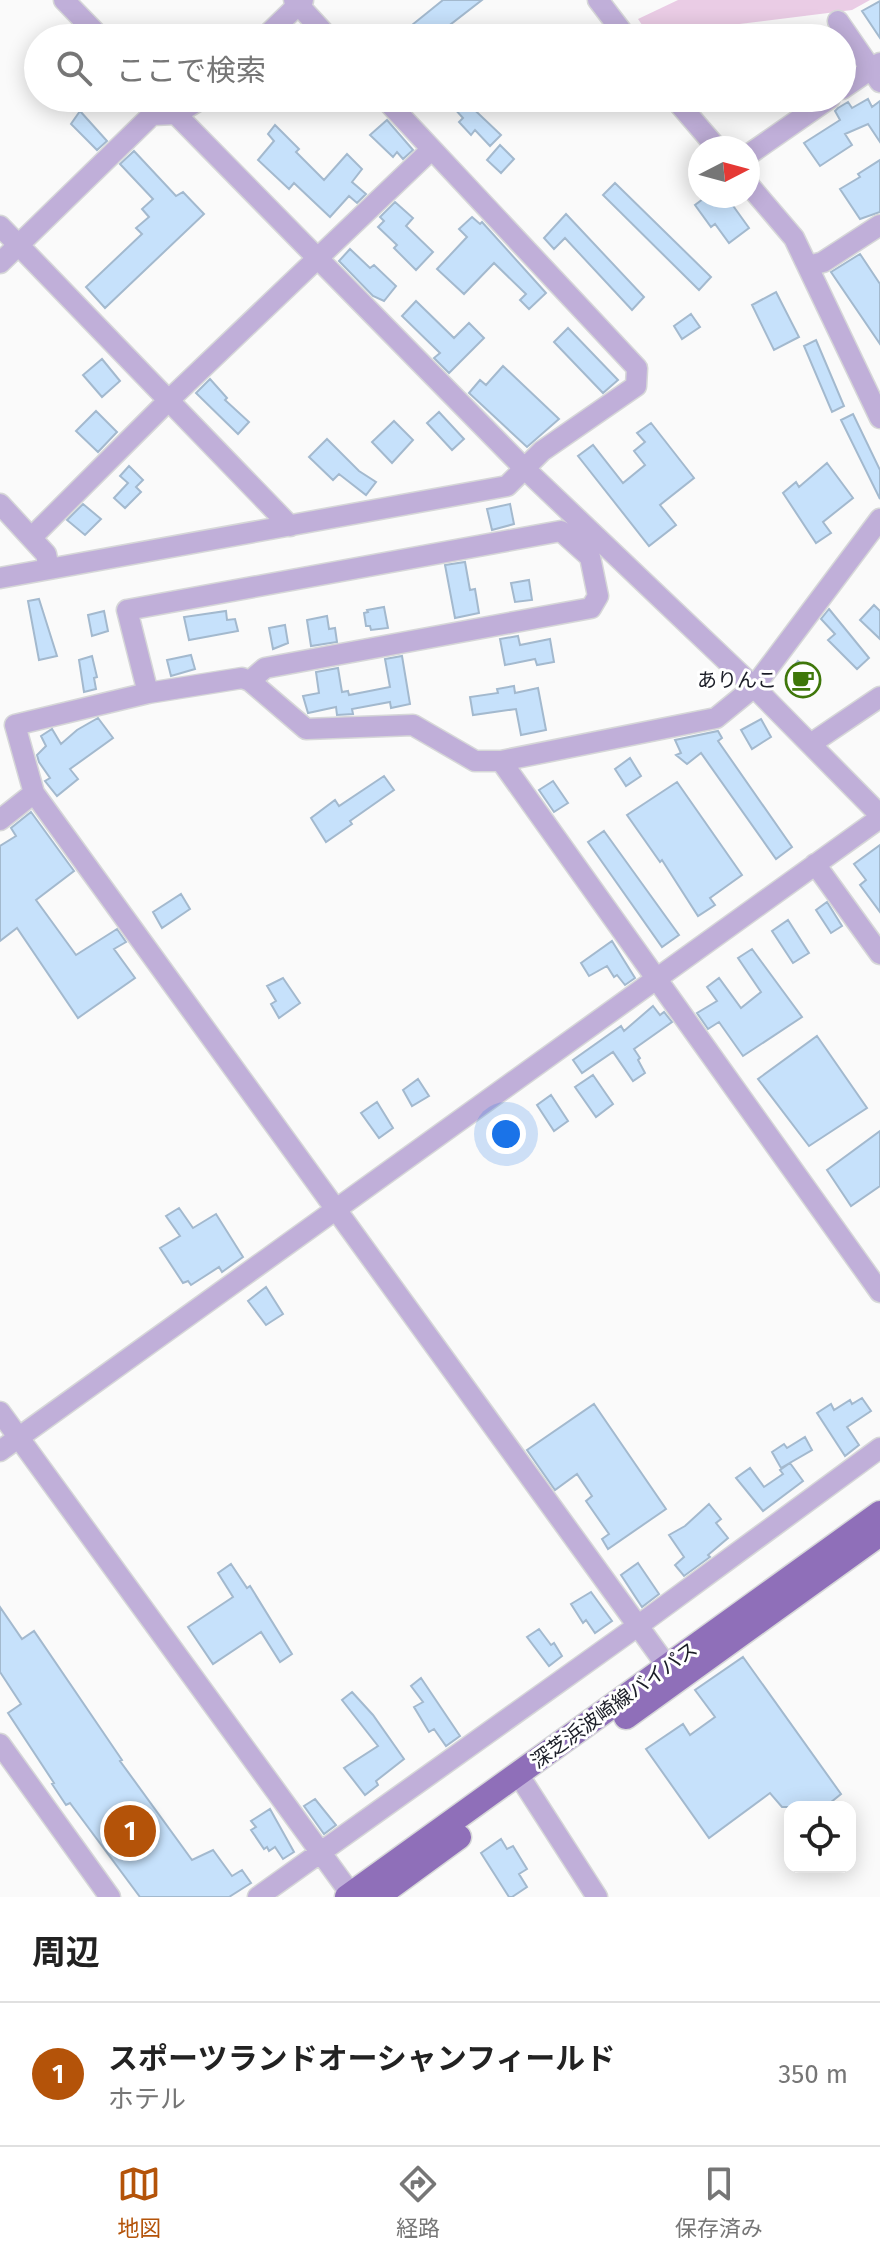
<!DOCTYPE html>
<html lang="ja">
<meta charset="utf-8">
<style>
:root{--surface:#fff;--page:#f2f2f2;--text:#222;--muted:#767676;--line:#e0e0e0;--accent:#b45309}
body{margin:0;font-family:"Fira Sans","Noto Sans JP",sans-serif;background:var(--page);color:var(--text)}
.controls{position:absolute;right:24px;bottom:24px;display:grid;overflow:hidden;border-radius:16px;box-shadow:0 4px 20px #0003}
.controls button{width:72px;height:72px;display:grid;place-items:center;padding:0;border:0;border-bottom:2px solid var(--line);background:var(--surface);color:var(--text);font:40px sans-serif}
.compass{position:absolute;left:688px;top:136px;width:72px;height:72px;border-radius:50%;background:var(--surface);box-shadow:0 4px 20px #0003;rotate:84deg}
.you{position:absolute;left:506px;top:1134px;width:28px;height:28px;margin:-20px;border:6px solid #fff;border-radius:50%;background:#1a73e8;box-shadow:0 0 0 12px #1a73e833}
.badge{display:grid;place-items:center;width:52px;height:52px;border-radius:50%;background:var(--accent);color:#fff;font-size:26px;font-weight:700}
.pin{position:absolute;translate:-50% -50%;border:4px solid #fff;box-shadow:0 2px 8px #0006}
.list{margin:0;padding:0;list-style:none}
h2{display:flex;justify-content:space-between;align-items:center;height:104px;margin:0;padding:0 32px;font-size:34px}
h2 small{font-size:26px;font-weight:400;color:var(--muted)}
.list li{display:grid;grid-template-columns:52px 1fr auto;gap:24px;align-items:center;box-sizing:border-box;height:144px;padding:0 32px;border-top:2px solid var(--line)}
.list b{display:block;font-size:30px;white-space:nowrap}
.list p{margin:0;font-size:26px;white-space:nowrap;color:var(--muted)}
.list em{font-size:26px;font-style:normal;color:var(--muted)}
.icon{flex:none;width:44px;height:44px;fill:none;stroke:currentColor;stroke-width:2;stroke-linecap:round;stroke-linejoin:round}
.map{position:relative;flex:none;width:880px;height:1897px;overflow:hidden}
.search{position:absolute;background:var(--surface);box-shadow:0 4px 20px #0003;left:24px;right:24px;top:24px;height:88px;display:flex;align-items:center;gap:20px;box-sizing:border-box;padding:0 28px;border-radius:44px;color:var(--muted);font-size:30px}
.sheet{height:248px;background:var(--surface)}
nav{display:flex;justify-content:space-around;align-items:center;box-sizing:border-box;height:112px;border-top:2px solid var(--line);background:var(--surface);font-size:22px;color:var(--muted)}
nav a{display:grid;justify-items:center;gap:4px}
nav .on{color:var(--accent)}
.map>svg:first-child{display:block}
</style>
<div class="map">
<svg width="880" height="1897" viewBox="0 0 880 1897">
<rect width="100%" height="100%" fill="#fafafa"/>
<path fill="#eacce5" d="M678,0H870L852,10L723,26L702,38H651L638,19Z"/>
<path fill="#c6e1fb" stroke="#a3b9ce" stroke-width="2" d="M443,0H482L446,28L455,38H435L428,30L415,38L407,29Z
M880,1V38L862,11Z
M445,98H462L501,135L490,146L475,130L471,135L459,122L463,118Z
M868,99L872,107L880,101V142L868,124L845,134L852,145L820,166L804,143L840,120L835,111L838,108L848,102L852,108Z
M80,111L107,141L97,150L71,124Z
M387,120L413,150L403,159L397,152L393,157L370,135Z
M275,125L299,149L296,152L324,180L347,154L362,169L352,182L366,194L357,203L349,196L330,217L294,183L289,189L258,160L274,141L268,134Z
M500,145L514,159L501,173L487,160Z
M134,151L176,196L183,192L204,214L105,308L86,287L142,234L136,228L149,217L142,209L153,199L120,164Z
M880,160V212L860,219L840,189L860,177L858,174Z
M615,183L711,277L699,290L603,195Z
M707,196H726L749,228L729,243L715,224L711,227L695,205Z
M395,202L413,218L406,226L433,252L416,270L394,248L397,245L378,227L384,221L380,217Z
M566,214L644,297L632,310L565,238L554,249L544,238Z
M472,217L480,224L482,222L546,293L529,309L520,300L526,294L494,263L464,294L437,269L467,237L459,229Z
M350,249L370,268L374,265L396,286L384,301L373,296L339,261Z
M860,254L880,284V344L831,272Z
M776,292L799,337L774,350L752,305Z
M416,301L454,338L469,323L484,338L449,373L434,358L440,353L402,316Z
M691,314L700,327L682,339L674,326Z
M568,328L618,380L603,393L554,342Z
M816,340L844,406L832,412L804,346Z
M102,359L120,381L102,397L83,375Z
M503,366L559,419L527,447L469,393L480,380L486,385Z
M210,379L227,398L225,400L249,422L238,434L196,393Z
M96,411L117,432L98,452L76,431Z
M439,412L464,439L452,450L427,423Z
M853,414L880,470V499L841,420Z
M394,421L413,440L392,463L372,442Z
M651,423L694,478L660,505L676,525L649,546L578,456L593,445L623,483L645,465L634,451L645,442L637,433Z
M327,439L359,471L376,482L366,495L339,474L333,480L309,457Z
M827,463L853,498L823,522L831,533L816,543L783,493L796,482L799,487Z
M129,466L143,480L136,487L141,492L125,508L114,498L128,483L120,476Z
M83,504L101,519L85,535L67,520Z
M510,504L514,524L492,530L487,509Z
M465,562L470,590L475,589L479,613L455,618L445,565Z
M529,580L532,600L515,602L511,583Z
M39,599L57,656L39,660L28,601Z
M874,605L880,611V639L860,620Z
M384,607L388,628L371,630L370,626H366L364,613L368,612L367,610Z
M829,609L869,658L857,669L828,640L835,634L821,619Z
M104,611L108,631L92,636L88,615Z
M226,611L227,620L235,619L238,631L189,640L184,617Z
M327,616L329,629L335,628L337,642L311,646L307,620Z
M285,625L288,643L273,649L269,628Z
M518,636L520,645L550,639L554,662L537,665L535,659L505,665L500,639Z
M191,655L195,669L171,676L167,660Z
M92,656L97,677L94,678L96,689L84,692L79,660Z
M402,656L410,704L391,708L390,702L352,709L353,714L337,715L336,707L308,713L303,696L319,693L316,672L338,668L342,692L348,691L349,695L390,687L385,659Z
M798,661L814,674L813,677L818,682L810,695L786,676Z
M514,686L515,693L538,688L546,730L521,735L516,709L473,715L470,697L498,693L497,689Z
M98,718L113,738L70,769L78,779L57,796L45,781L50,778L39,762L37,755L46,746L41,736L52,729L61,744L77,730Z
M761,719L771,737L752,749L741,730Z
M718,731L722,738L718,741L792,847L776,859L701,753L687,764L676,755L681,753L675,740Z
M630,758L641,776L626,786L615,769Z
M384,776L394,790L350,821L352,824L326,842L311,818L335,800L339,806Z
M553,781L568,803L554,812L539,790Z
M677,782L742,875L710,898L715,905L698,916L662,860L660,862L627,815Z
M31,812L74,871L36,900L76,955L117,929L126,942L114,949L135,978L78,1018L17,928L0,941V846L16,836L11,828Z
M604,831L679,935L662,947L588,842Z
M880,845V912L860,885L866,880L854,864Z
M181,894L190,909L162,928L153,912Z
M827,902L842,926L831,933L816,910Z
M788,920L809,953L793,963L772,931Z
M612,941L635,978L625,985L617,975L614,977L607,966L589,976L581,963Z
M752,949L802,1017L743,1056L719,1022L708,1029L697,1013L717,1001L707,987L719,978L741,1008L761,992L738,958Z
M283,978L300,1003L279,1018L271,1004L276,1001L267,986Z
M653,1006L660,1015L664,1012L672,1022L634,1049L640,1058L638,1060L645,1073L633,1081L613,1052L582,1073L573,1060L621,1026L624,1031Z
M817,1036L867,1108L809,1146L758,1079Z
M593,1075L613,1104L596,1117L575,1087Z
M418,1079L429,1096L412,1106L403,1090Z
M551,1095L568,1121L554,1131L537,1105Z
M377,1102L393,1128L379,1138L361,1113Z
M880,1131V1186L851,1206L827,1170Z
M179,1208L193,1228L216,1214L243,1257L222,1272L219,1267L191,1285L188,1281L183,1283L160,1248L180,1236L166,1216Z
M266,1287L283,1314L266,1325L248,1301Z
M862,1398L871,1411L847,1427L859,1445L845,1456L817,1413L831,1404L834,1410L850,1400L852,1404Z
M594,1404L666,1509L608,1549L602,1539L609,1534L586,1501L592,1496L577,1474L555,1490L527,1450Z
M805,1437L812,1450L781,1468L772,1452L784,1444L787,1448Z
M790,1463L803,1481L763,1511L736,1478L750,1468L764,1487L783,1474L780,1470Z
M709,1504L721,1519L716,1523L728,1538L708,1555L710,1557L684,1576L675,1565L684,1557L669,1535L685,1526Z
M638,1563L659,1594L642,1607L621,1575Z
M231,1564L247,1588L250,1586L292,1654L280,1662L261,1632L213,1664L188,1627L233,1597L218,1573Z
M591,1592L612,1621L595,1633L586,1620L583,1623L571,1604Z
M0,1607L22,1639L34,1631L122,1760L120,1761L192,1860L213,1850L232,1876L242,1870L251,1883L229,1897H140L70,1803L66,1805L52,1784L54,1783L8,1713L21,1704L0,1672Z
M539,1629L551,1645L554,1643L562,1656L549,1666L527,1637Z
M743,1657L841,1794L825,1807H782L770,1793L709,1838L646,1749L683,1724L690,1735L715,1717L695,1690Z
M421,1678L460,1736L446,1746L434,1729L429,1732L414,1707L423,1702L411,1686Z
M352,1692L373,1715L404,1759L376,1781L378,1785L365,1795L344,1768L378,1746L342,1700Z
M315,1799L336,1825L324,1834L304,1806Z
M270,1809L294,1852L283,1859L275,1847L269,1851L267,1847L264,1849L251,1830L256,1827L251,1821Z
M501,1839L507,1849L513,1846L527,1869L519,1874L527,1887L512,1897H509L481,1853Z"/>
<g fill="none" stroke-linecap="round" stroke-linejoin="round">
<g stroke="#d6d7d8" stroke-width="23">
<path id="minor" d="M64,0L101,38
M294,0L329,38
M598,0L627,38
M838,21L880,82
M264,38L303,0
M842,89L880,63
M160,98L525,469L754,687L880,815
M674,98L717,148
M748,155L830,98
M748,184L794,238L880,418
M0,226L290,526
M0,263L152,115L176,114L203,98
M809,266L823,262L880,225
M0,504L46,554L49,569
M33,536L170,399L431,150
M0,578L507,486L542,451L636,386L637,368L384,98
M148,693L127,610L561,531L590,557L598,596L591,608L265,668L250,681
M812,743L880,697
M501,761L880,1292
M34,793L675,1677
M0,820L34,793L15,725L148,693L242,678L250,681L306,729L413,725L475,761H501L716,718L754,687L880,519
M815,864L880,954
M0,1412L353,1897
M0,1451L880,818
M0,1744L110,1897
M518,1774L597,1897
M258,1897L639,1625L880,1448"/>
</g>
<g stroke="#d6d7d8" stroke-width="27">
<path id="major" d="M626,1717L880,1534
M347,1897L880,1513
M377,1897L459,1837"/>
</g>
<use href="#minor" stroke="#c0afd9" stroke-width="20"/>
<use href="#major" stroke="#8f6fb9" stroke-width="24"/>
</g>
<defs>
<g id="cafe-ring" transform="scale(1.8)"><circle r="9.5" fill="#fff" stroke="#3f770a" stroke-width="1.5"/><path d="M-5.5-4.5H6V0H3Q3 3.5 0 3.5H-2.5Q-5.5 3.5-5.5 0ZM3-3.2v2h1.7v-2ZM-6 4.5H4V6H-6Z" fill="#3f770a"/></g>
</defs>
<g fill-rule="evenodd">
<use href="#cafe-ring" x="803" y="680"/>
</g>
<g text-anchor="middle" stroke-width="6" stroke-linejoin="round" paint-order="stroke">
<g font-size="20" fill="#1b1d27" stroke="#fff" text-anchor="end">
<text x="777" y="687">ありんこ</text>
</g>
<g font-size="20" fill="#1b1d27" stroke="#fff">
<text transform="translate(614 1705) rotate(-36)" y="7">深芝浜波崎線バイパス</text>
</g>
</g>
</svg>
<div class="controls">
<button><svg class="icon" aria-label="locate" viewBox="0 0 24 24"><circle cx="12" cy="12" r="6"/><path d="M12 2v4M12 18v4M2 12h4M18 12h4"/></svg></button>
</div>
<svg class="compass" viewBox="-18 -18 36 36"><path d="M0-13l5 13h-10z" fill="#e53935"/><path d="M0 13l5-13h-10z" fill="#767676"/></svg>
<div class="you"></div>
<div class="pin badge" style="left:130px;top:1831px">1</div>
<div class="search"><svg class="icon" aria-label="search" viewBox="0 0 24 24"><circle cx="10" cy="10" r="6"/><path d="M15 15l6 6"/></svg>ここで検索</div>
</div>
<section class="sheet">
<h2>周辺<small></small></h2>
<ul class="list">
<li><span class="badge">1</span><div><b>スポーツランドオーシャンフィールド</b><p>ホテル</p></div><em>350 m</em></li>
</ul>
</section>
<nav>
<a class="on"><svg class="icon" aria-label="map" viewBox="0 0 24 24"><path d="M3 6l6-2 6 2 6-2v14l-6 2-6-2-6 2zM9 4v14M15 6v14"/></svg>地図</a>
<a><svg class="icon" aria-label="directions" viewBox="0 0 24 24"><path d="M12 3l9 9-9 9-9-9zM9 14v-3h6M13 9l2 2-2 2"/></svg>経路</a>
<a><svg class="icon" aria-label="saved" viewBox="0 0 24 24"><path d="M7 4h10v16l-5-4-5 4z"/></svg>保存済み</a>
</nav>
